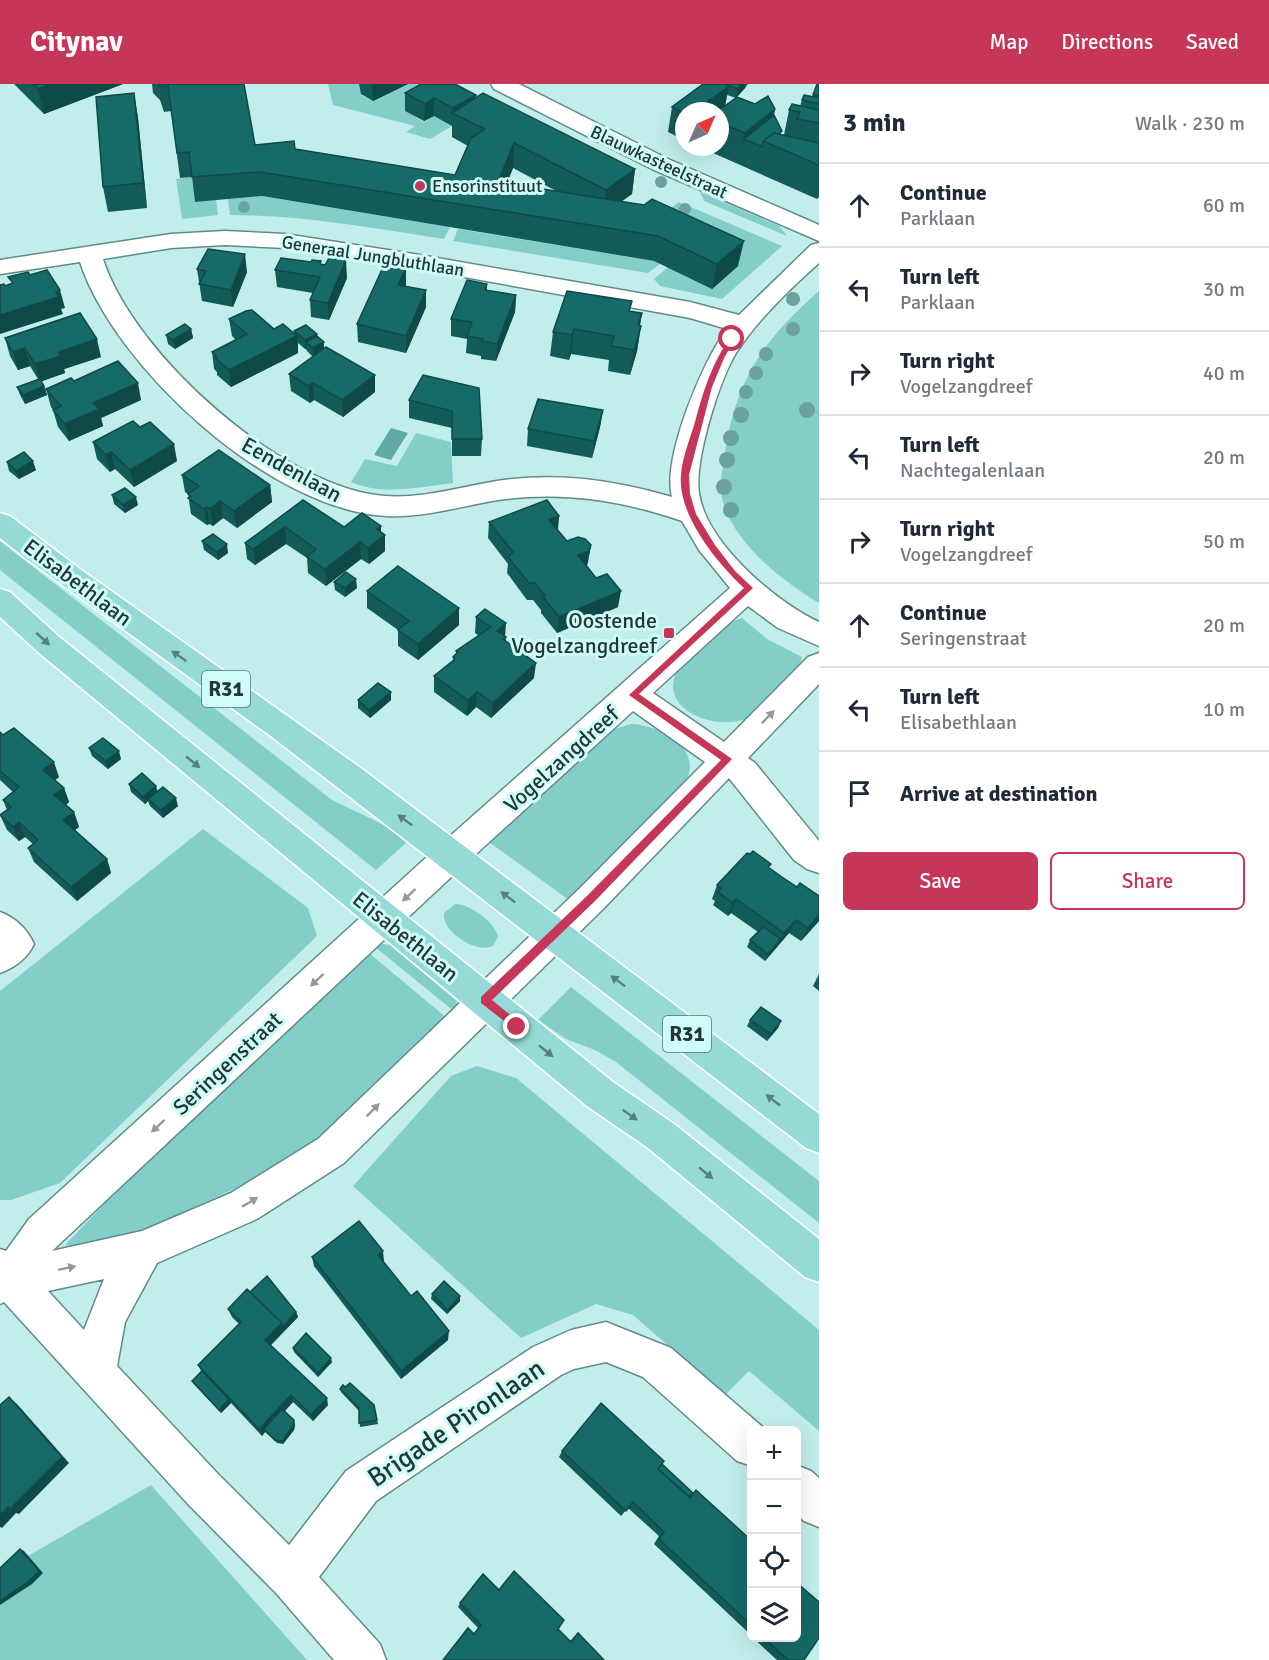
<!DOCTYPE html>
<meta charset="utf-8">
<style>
:root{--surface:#fff;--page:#f6f6f7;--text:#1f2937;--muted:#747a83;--line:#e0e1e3;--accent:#c53659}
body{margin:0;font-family:Signika,sans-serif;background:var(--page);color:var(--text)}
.controls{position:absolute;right:18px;bottom:18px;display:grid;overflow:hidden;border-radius:9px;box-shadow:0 6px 24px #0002}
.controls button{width:54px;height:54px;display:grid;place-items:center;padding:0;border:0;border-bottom:2px solid var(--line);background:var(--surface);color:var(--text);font:30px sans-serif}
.compass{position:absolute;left:675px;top:18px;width:54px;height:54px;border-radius:50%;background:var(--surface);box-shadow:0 6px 24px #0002;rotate:45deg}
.stop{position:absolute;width:18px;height:18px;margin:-14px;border:4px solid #c53659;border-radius:50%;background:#fff}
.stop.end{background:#c53659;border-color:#fff;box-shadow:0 2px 6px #0008}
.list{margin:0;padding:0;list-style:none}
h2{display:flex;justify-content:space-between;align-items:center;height:78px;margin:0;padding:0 24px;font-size:26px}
h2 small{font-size:20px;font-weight:400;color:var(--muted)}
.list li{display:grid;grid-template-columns:39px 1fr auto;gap:18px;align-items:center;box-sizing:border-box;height:84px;padding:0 24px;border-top:2px solid var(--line)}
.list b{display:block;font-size:22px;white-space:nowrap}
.list p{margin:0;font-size:20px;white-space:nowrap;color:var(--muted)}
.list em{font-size:20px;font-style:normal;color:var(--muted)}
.actions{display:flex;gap:12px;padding:18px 24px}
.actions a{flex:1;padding:14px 0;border:2px solid var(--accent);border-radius:9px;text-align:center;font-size:21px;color:var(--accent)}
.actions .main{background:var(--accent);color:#fff}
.icon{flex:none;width:33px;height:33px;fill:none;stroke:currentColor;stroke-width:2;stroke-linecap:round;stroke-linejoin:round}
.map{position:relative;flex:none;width:819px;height:1576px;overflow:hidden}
header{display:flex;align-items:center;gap:36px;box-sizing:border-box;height:84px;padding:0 30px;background:var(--accent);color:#fff}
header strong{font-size:28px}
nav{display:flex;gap:33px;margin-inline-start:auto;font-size:21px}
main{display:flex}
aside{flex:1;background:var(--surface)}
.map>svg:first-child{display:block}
</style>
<header>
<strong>Citynav</strong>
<nav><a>Map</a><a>Directions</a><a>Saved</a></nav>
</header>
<main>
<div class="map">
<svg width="819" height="1576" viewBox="0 0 819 1576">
<rect width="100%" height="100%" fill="#c1eeeb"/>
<path fill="#83cec9" d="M328,0H372L361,11L373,17L408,0H448L404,26L424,38L434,32L452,42L430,55L406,48L415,42L333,21Z
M192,93L195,118L216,116L218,131L182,135L176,95Z
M700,108L779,142L787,152L704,117Z
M262,112L450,143L444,155C373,144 302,131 230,131L228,115Z
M679,118L782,162L722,215L660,202L654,195L668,183L649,140Z
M458,145L654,177L660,180L648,189L453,157Z
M819,207V519C783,498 731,457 722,414C719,398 723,384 725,368C737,294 764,255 819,207Z
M416,349L451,358L453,399C420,403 383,412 351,398L365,375L397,382Z
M0,457L332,716L382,740L408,757L376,786L0,486Z
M742,534L767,555L802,573L799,583C784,599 767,624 747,634C719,648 659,627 676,589C681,578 695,569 705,560C717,549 726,539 742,534Z
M631,640C660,641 703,663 686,698L569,816L489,758L611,646Z
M203,745L308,824L317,852L60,1099L11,1116H0V907Z
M455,820C469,819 496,839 498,853L493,862C476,870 441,847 444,829Z
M382,860L390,861L456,916L458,922L455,928L375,863Z
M369,869L448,935L303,1069L245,1100L140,1148L79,1163L65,1161L108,1116Z
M571,903L819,1097V1139L616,978L595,966L566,955L538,936Z
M477,982L516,994L819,1246V1347L749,1287L725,1311L633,1231L596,1220L521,1254L353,1102L451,992Z
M151,1401L307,1576H0V1488Z"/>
<path fill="#5faaa6" d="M391,344L408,349L391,376L374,371Z"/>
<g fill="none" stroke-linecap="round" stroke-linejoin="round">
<g stroke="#618b88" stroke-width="3">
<path id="street" d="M491,0H519L668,75L819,141V157L652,85L494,5Z
M225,147L285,150L420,171L690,218L739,231L811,161L819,159V179C789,206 758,235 736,269C719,297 694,377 699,409C706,459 776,518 819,538V562L778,544L748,522L653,609L724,658L808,573L819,569V600L748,674L755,679L819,757V789L807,785L794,776L729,694L604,824L344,1079L257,1135L157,1179L125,1238L117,1282L218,1390L289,1461L346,1387L533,1263L571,1246L606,1238L671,1264L766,1346H752V1382L737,1377L643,1293L606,1278L574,1285L561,1291L376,1417L319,1493L380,1560L386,1576H334L276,1509L188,1420L4,1218L0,1220V1165L6,1167L29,1135L440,761L730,504L699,466L682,437C621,416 563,407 498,416C461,422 424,434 386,432C271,426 115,284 80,178L0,190V176L171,150ZM225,161L285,164L420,185L690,234L727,245C703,276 662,374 672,413C614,396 558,388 497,397C460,403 422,415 385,412C284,405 133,270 103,175L171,164ZM633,627L705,678L580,804L318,1055L231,1109L142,1147L52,1167L464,781ZM104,1195L84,1246L48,1207Z
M0,828C16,834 27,845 34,860C27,875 15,883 0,889Z
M796,1381L811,1387L819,1394V1443L804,1437L796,1430Z"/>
</g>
<g stroke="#fff" stroke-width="3">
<path id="primary" d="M0,429L10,432L80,485L362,685L819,1030V1069L806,1064L272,653L24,473L0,454Z
M0,505L10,508L58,552L613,998L674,1040L819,1155V1198L805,1193L648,1064L587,1022L38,568L0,533Z"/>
</g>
<use href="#street" fill="#fff" fill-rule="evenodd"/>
<use href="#primary" fill="#95dad7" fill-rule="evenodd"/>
</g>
<g fill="#6ba19e">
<circle cx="661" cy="98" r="6"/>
<circle cx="244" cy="123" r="6"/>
<circle cx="685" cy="125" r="6"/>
<circle cx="793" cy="215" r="7"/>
<circle cx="793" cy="245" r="7"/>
<circle cx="766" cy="270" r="7"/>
<circle cx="756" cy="289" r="7"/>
<circle cx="746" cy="308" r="7"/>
<circle cx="807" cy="326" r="8"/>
<circle cx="741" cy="331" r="8"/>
<circle cx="731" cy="354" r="8"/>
<circle cx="727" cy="376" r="8"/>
<circle cx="724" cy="403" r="8"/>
<circle cx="731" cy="426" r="8"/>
</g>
<path fill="#135b59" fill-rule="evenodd" d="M14,0H123L44,30Z
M152,0H244L255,61L295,65L455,91L468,62L452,53V42L434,32L424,37L405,27V9L476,14L635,85L632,110L621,118L738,182L712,205L654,177L262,112L195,118L192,93L180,94L171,27L164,28L160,16L153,9ZM513,84L558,108L507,99Z
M359,0H408L373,17L361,10Z
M703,0H748L745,4L736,14L775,25L774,31L781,50L784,51L789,26L800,22L802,16L813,12L817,0H819V113L817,115L704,65V63H720V27H684V56L668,48L672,23ZM727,11L736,14L725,22Z
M134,9L138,34L147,124L108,128L103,103Z
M321,180L347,194L329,236L311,233L310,216L313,209L277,203L275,186Z
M197,185L247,188L233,223L202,217Z
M406,185V202L426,223L406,269L358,258L357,240Z
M487,200V206L516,211L515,228L496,277L481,275V272L466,269L467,255L451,252V235Z
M630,227L642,229L640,242H641L637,267L630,291L608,287L609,276L571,270L569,276L550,272L553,248Z
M229,235L294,249V247L317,250V252L324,258V265L375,291V308L343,333L314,316L310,319L291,307L289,290L313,273L307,267L306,265H305L298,259V269L231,303L217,291V288L214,285L212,268L236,256L232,252Z
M191,245L193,254L175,265L168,260L166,251Z
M5,254L101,273L64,285L65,289L41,297L44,302L47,311L25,320L20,311L17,303L38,295L30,282L18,286L10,272Z
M423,291L482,355L481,372H452V344L409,334V316Z
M74,297L141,316L101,334L103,342L69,357L58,343L53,326L51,323L46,305Z
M603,326L600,343L592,374L527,362L528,345Z
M93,358L177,377L134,403L115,385L110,388L97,375Z
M7,378L36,386L19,395L9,387Z
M182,391L270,401L272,418L237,444L223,434L213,442L209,440L207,441L191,430L188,410L185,408Z
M112,411L138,421L125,429L114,420Z
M303,416L344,443L381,448L385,451V467L369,480L361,475L326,502L308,489L307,474L286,460L255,481L247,475L245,459Z
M559,432L558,446L567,457L591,461L587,482L618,523L557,549L541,529V526L533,516H527L507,489L508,480L488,454L489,438Z
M202,457L228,469L218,476L204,466Z
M334,498L357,504L345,513L335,506Z
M367,507L459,541L418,576L398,562V546L367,524Z
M476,533L506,553V557L534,594L491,634L476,623L467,632L434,608V592L453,577V573L456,571V567L479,552L475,549Z
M358,616H391L370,634L358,624Z
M0,648L59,693L55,696L64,704L69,718L66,721L74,728L79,743L75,746L107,775L111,789L77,817L34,778L28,764L33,760L25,753L19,757L7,746L0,731L7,726L3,716L13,708L0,696Z
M89,664L121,675L108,685L92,672Z
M129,700L158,707L178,722L163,734L150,722L148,717L145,720L131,708Z
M769,784L797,803L819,812V837L801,857L789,849L765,877L747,863L750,856L758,848L731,829L728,832L713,821L715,817L712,815L717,801Z
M819,890V907L813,902Z
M750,936L781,937L778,944L767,957L747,942Z
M383,1167V1177L411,1212L448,1256L401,1295L314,1182L312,1173Z
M250,1208L296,1228L298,1233L271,1261L328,1321L313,1337L293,1318L285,1327L295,1340L294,1346L283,1360L277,1359L265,1348L262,1352L231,1319L221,1329L194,1300L192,1297L201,1287L198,1281L239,1240L232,1233L228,1225Z
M432,1210L460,1217L447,1230L431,1215Z
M293,1264L332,1278L318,1293L294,1268Z
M340,1305L377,1336L378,1340L360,1343L359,1327L341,1308Z
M562,1367L662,1380L693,1409L696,1406L752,1457V1552L654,1460L659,1452L628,1424L621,1432L559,1373Z
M499,1506L558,1545L570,1557L578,1549L604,1576L474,1550L478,1544L458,1523L460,1519Z
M753,1554H796L804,1576H777Z"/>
<path fill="#0f4a48" d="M51,0H123L44,30L38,5Z
M372,0H408L373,17Z
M742,0H746L745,4L736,14L738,5Z
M729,2L724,26L695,27Z
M134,9L138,34L147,124L143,99Z
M476,11L475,28L452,29L453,24Z
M434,14V32L424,37L425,20Z
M775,25L770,47L763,57L744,55L738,80L745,49Z
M514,59L513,84L497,123L498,98Z
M635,85L632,110L603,130L606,106Z
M744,157L738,182L712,205L717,180Z
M245,170L247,188L233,223L231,206Z
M346,176L347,194L329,236L328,219Z
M406,185V202L398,201Z
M60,206L65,224L61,225L63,230L0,250V231Z
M426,206V223L406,269V252Z
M516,211L515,228L496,277L497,260Z
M642,229L638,251L641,242L637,267L630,291L638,241Z
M191,245L193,254L175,265L173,256Z
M574,245L571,270L569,276L572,251Z
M317,250V259L306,258V265H305V256Z
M297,252L298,269L231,303L229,286Z
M97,255L101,273L64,285L65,289L40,298L35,280L59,268Z
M324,258V267L313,273V264Z
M25,264L30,282L18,286L13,268Z
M375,291V308L343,333L342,316Z
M138,299L141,316L101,334L103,342L69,357L65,340L93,319Z
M313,299L314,316L310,319L308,302Z
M44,302L47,311L25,320L23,311Z
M603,326L600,343L592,374L594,357Z
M174,360L177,377L134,403L130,386Z
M111,368L115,385L110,388L106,371Z
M33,377L36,386L19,395L16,387Z
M270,401L272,418L237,444L234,427Z
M136,413L138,421L125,429L123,421Z
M220,417L223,434L213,442L210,425Z
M207,423L209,440L207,441L204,425Z
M559,432L557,448L549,436Z
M381,442V454L385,451V467L369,480L368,464L377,445Z
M285,443L286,460L255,481L253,465Z
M360,458L361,475L326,502L325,485Z
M227,460L228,469L218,476L217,468Z
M591,461L588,478L586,483L578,471Z
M356,495L357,504L345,513V504Z
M621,507L618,523L557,549L559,533Z
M459,524V541L418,576V560Z
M506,539L505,554L506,553L505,569L497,547Z
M536,579L534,594L491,634L493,619Z
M391,608V616L370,634L369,626Z
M477,608L476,623L467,632L468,616Z
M119,667L121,675L108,685L106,677Z
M54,678L59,693L49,701L43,686Z
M156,702L158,709L148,715V717L145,720L143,713Z
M64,704L69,718L60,726L54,711Z
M176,714L178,722L163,734L161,726Z
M74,728L79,743L69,751L63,736Z
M19,738L25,753L19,757L13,743Z
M107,775L111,789L77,817L71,803Z
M736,815L731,829L728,832L733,819Z
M819,831V837L801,857L808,844Z
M796,836L789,849L765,877L768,870L781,855L784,849Z
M781,937L778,944L767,957L771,950Z
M383,1167L384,1177L379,1181L378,1171Z
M460,1212V1217L447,1230L448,1226Z
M296,1228L298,1233L268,1264L265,1256L282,1239Z
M449,1247L448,1256L401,1295V1287Z
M331,1274L332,1278L318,1293V1289Z
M291,1311L293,1318L266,1347L264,1345L265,1348L262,1352L259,1345Z
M9,1313L17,1320L69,1379L19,1430L16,1429L2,1444L0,1443V1432Z
M327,1314L328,1321L313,1337L311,1331Z
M229,1315L231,1319L221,1329L219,1326Z
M294,1336L295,1340L294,1346L283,1360L282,1357Z
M20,1465L24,1467L43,1489L32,1500L0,1521V1517Z"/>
<path fill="#166a67" stroke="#0f4a48" stroke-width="1.5" d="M33,0H51L38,5Z
M159,0H244L255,61L294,57L295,65L455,91L471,54L485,45L452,29L483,9L635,85L606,106L514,59L498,98L644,121L652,115L744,157L717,180L658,152L260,88L192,93L189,68L177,69L168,2L160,3Z
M421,0H455L476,11L453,24L434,14L425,20L405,9Z
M703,0H725L729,2L695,27H684V29L672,23Z
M725,0H742L738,5Z
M817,0H819V12L813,11Z
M134,9L143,99L103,103L96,13Z
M804,11L819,14V20L802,16Z
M768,12L775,25L745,49L720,39V27H718L737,13L755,20Z
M792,20L819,26V39L797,35L800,28L789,26Z
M774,31L782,47L778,50L774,49L763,57L762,63L744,55Z
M774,49L819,59V81L763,57Z
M208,165L245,170L231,206L199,200L206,187L197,185Z
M281,174L311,178L312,176L321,177L320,180L325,181L329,174L346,176L328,219L310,216L320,193L275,186Z
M384,181L406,185L398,201L426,206L406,252L357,240Z
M47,186L60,206L56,208L59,213L0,231V201L4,200L5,202L13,199L8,193L28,188L30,191Z
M467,196L487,200L485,206L516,211L497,260L482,257L483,255L467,252L472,238L451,235Z
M567,207L632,217L629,227L642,229L638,241L641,242L634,266L611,262L614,252L574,245L572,251L553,248Z
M252,226L274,245L283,240L297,252L229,286L215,274L217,273L212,268L247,250L229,235L246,227Z
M80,229L97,255L59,268L61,272L35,280L25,264L13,268L5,254Z
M185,240L191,245L173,256L166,251Z
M306,241L317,250L305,256L294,247Z
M317,252L324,258L313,264L306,258Z
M326,263L375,291L342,316L313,299L308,302L289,290Z
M118,277L138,299L93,319L99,325L65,340L53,326L61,322L46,305L71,294L74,297Z
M423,291L479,304L482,355H452V327L409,316Z
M40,295L44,302L23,311L17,303Z
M538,315L603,326L594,357L528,345Z
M133,337L140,343L150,338L174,360L130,386L111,368L106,371L93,358Z
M219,366L270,401L234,427L220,417L210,425L207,423L204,425L188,414L191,412L188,410L199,402L182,391Z
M24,368L33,377L16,387L7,378Z
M125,404L136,413L123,421L112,411Z
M303,416L344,443L362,429L381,442L377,445L385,451L368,464L360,458L325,485L307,473L316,465L285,443L253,465L245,459Z
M547,416L559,432L549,436L567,457L578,453L585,455L591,461L589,467L578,471L596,494L607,490L621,507L559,533L543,513L545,512L535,499H529L508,473L513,468L489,438Z
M213,450L227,460L217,468L202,457Z
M398,482L459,524L418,560L398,546L409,537L367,507Z
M346,488L356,495L345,504L334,498Z
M485,525L506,539L497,547L506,553L503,555L536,579L493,619L477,608L468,616L434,592L455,575L453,573L458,568L456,567L491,543L476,533Z
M378,599L391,608L369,626L358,616Z
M14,644L54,678L43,686L64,704L54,711L74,728L63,736L107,775L71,803L28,764L38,756L19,738L13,743L0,731L11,723L3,716L19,703L0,687V648L3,651Z
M103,654L119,667L106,677L89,664Z
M142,689L156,702L143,713L129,700Z
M163,703L176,714L161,726L148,715Z
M753,767L771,780L768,783L782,793L797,803L800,799L819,812V831L808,844L796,836L784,849L736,815L733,819L718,808L721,804L717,801L747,769L750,770Z
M763,843L781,855L768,870L750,856Z
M761,923L781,937L771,950L750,936Z
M359,1137L383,1167L378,1171L411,1212L417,1207L449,1247L401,1287L312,1173Z
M267,1192L296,1228L283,1243L282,1239L250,1208Z
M444,1197L460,1212L448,1226L432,1210Z
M247,1205L282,1239L265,1256L327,1314L311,1331L291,1311L259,1345L198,1281L241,1238L228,1225Z
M306,1249L331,1274L318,1289L293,1264Z
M202,1287L229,1315L219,1326L192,1297Z
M350,1299L374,1321L377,1336L359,1339V1324L340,1305L343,1301L345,1303Z
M9,1313L62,1373L10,1425L8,1423L0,1432V1321Z
M601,1319L664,1377L658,1385L690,1414L696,1406L752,1457V1542L659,1455L664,1448L633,1418L626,1427L562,1367Z
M282,1325L294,1336L293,1342L282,1357L275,1356L264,1345Z
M662,1380L693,1409L690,1413L658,1385Z
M20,1465L39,1487L28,1498L0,1517V1484Z
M514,1487L564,1536L558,1545L571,1558L578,1549L604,1576H443L468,1544L474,1550L481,1541L460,1519L483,1490L499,1506Z
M796,1498L819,1518V1554L804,1576H788L764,1554H796Z"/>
<defs><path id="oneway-solid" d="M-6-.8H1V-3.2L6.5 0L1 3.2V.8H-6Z" transform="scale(1.5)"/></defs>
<g fill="#57807e">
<use href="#oneway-solid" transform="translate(43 555) rotate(42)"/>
<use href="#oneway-solid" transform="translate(179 572) rotate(-145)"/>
<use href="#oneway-solid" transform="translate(193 678) rotate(39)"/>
<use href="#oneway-solid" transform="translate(405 736) rotate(-143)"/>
<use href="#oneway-solid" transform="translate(508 813) rotate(-143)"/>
<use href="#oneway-solid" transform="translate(618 897) rotate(-143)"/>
<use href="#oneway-solid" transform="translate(546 967) rotate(39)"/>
<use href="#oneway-solid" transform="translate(773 1016) rotate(-142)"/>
<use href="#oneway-solid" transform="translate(630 1031) rotate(35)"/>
<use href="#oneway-solid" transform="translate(706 1089) rotate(39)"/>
</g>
<g fill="#929a9a">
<use href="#oneway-solid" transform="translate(768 633) rotate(-46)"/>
<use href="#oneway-solid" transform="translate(409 811) rotate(137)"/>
<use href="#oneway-solid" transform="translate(317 896) rotate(137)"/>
<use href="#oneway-solid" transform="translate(373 1026) rotate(-45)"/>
<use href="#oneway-solid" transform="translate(158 1042) rotate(137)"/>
<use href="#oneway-solid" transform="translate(250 1118) rotate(-31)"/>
<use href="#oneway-solid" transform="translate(67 1184) rotate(-12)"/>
</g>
<path fill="#c53659" d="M730,253L736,255L725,272L712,303L689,391L690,410L696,430L715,461L735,487L753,504L639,610L732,675L595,817L492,916L520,939L522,943L517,947L481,919V913L588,811L721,676L629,611L744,504C717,479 677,430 681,391C682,374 690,355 695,338C703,307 712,280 730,253Z"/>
<g fill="#c53659" stroke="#cefcf9" stroke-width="2">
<circle cx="420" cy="102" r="6"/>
<rect x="663" y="543" width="12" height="12" rx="3"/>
</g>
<g text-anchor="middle" stroke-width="6" stroke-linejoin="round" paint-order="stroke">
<g font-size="18" fill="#243635" stroke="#cefcf9">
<text transform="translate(659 78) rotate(25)" y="6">Blauwkasteelstraat</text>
<text transform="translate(373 172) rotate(9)" y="6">Generaal Jungbluthlaan</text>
</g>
<g font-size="18" fill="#243635" stroke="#cefcf9" text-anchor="start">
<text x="432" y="108">Ensorinstituut</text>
</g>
<g fill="#cefcf9" stroke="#577170" stroke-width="1.5">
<rect x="202" y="587" width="48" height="36" rx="4.5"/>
<rect x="663" y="932" width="48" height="36" rx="4.5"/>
</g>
<g font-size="21" font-weight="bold" fill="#243635">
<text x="226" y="612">R31</text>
<text x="687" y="957">R31</text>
</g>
<g font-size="22" fill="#243635" stroke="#cefcf9">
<text transform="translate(292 385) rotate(29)" y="8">Eendenlaan</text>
<text transform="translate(78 498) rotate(37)" y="8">Elisabethlaan</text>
<text transform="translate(561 675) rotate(-42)" y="8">Vogelzangdreef</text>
<text transform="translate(406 852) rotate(39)" y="8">Elisabethlaan</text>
<text transform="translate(227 979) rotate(-43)" y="8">Seringenstraat</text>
</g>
<g font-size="22" fill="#243635" stroke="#cefcf9" text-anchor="end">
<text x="657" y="544">Oostende<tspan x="657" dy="25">Vogelzangdreef</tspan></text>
</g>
<g font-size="27" fill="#243635" stroke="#cefcf9">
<text transform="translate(456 1339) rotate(-34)" y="9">Brigade Pironlaan</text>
</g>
</g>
</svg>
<div class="controls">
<button>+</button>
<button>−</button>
<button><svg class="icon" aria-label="locate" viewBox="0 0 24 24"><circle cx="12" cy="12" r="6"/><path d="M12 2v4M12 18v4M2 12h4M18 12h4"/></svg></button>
<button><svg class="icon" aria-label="layers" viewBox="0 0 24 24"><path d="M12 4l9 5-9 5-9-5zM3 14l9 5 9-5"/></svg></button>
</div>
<svg class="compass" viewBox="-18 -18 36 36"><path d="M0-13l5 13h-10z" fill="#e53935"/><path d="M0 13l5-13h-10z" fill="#747a83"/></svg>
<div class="stop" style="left:732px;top:255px"></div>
<div class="stop end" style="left:517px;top:943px"></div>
</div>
<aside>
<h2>3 min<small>Walk · 230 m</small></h2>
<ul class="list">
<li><svg class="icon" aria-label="ahead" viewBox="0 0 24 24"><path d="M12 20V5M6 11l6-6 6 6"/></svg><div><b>Continue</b><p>Parklaan</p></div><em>60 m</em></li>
<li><svg class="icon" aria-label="left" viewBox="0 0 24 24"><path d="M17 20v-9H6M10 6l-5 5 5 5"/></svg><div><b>Turn left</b><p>Parklaan</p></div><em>30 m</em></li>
<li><svg class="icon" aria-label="right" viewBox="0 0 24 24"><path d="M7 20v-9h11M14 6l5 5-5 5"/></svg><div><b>Turn right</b><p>Vogelzangdreef</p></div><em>40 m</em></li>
<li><svg class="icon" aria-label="left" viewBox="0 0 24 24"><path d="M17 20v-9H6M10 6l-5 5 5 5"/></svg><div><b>Turn left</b><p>Nachtegalenlaan</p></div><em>20 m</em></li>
<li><svg class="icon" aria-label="right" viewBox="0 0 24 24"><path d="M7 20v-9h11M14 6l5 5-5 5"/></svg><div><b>Turn right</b><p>Vogelzangdreef</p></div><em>50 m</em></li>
<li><svg class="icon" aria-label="ahead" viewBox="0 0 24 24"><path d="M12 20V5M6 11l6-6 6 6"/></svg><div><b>Continue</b><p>Seringenstraat</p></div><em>20 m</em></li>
<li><svg class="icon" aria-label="left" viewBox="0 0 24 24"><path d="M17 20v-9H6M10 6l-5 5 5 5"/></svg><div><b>Turn left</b><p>Elisabethlaan</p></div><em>10 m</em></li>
<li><svg class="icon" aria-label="arrive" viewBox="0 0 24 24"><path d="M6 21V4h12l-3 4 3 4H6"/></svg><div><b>Arrive at destination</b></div></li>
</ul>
<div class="actions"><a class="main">Save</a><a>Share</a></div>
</aside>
</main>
